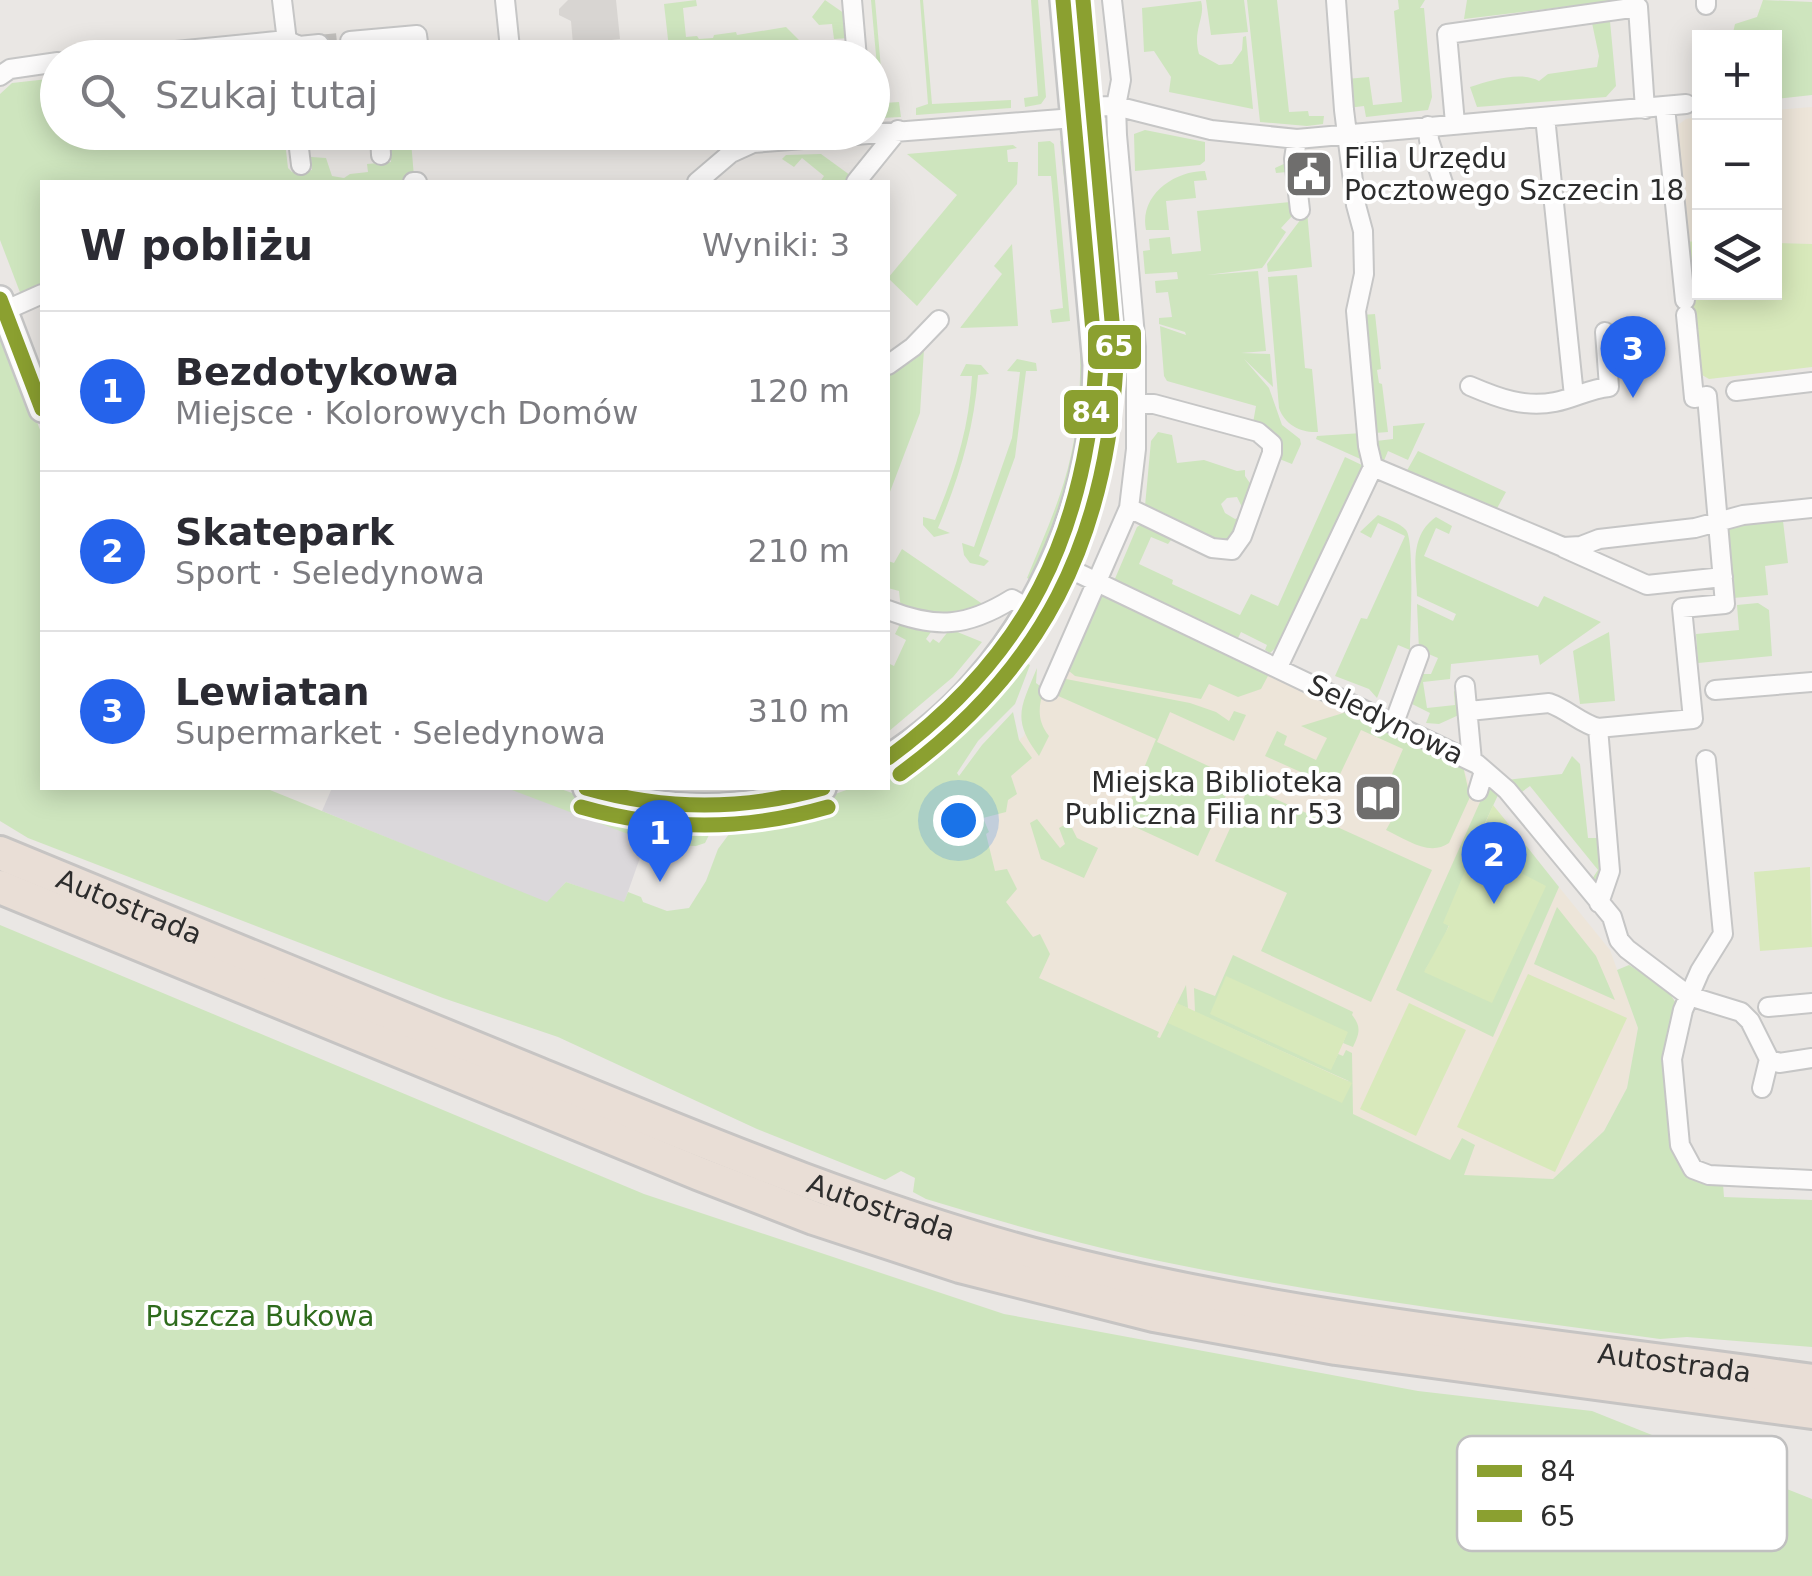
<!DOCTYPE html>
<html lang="pl">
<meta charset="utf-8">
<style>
:root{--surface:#fff;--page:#f7f7f7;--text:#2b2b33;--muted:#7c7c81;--line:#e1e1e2;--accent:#2563eb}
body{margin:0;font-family:"DejaVu Sans",sans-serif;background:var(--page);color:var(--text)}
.controls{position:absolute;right:30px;top:30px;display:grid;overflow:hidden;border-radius:0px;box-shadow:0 5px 25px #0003}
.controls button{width:90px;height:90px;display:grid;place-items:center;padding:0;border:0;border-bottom:2px solid var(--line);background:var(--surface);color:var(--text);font:50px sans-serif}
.you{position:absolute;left:958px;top:820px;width:35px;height:35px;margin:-25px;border:8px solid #fff;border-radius:50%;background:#1a73e8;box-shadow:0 0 0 15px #1a73e833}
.badge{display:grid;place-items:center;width:65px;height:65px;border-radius:50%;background:var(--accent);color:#fff;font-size:32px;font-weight:700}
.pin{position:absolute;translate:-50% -82px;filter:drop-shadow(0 2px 5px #0008)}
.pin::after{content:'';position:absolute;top:52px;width:35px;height:30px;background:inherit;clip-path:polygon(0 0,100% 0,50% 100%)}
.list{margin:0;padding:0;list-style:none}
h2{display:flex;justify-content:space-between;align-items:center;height:130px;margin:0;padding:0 40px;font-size:42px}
h2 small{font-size:32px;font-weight:400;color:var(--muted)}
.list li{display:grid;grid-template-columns:65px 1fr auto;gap:30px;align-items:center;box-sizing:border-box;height:160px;padding:0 40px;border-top:2px solid var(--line)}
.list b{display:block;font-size:38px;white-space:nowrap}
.list p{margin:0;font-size:32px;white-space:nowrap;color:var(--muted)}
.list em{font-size:32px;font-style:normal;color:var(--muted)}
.icon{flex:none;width:55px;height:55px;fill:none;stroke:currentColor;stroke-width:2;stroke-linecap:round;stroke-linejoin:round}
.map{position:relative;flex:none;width:1812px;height:1576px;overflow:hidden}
.search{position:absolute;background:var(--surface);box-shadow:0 5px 25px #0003;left:40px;top:40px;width:850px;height:110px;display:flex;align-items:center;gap:25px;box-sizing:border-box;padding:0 35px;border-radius:55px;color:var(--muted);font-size:38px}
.panel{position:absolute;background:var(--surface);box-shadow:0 5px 25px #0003;left:40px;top:180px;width:850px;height:610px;border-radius:0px}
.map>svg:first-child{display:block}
</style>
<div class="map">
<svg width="1812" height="1576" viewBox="0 0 1812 1576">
<rect width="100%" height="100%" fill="#eae7e4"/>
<path fill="#dbd8db" d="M332,788H520L647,838L624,903L566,882L547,903L322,811Z"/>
<path fill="#ede5d9" d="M1812,107V244L1775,243V110Z
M1699,117V242L1683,241L1671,130L1686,119Z
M1103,597L1463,766L1470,787L1484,793L1493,1036L1559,887L1610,950L1638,1028L1627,1088L1604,1131L1553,1179L1471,1177L1407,1158L1003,972L961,784L1024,736L1036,685L1056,694Z"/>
<path fill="#cee5be" d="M696,0L697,6L683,8L686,37L697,36L699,39L713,38L714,35L736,32L737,35L786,27L801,42L806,43L808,57H670L664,4Z
M825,0L848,16L850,38L834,39L832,24L819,25L812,17Z
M871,0H875L884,103L899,102L901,117L881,118L873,114V89L879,88Z
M920,0H923L932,104L1011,100V108L916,115V108L928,104Z
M1031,0H1038L1046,97L1041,104L1025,107L1024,98L1038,96Z
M1206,0H1244L1248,32L1211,35Z
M1247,0H1277L1289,112L1308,111L1309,116H1324L1323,124L1307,126L1260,122Z
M1398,0H1425L1420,8H1424L1432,97L1428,110L1366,117L1364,106L1348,108L1346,79L1369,77L1373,105L1402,102L1394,11L1399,9Z
M1467,0H1611V1L1464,19Z
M1763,0L1812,2V95L1775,99L1774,38L1732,37L1735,24L1757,17Z
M1201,1C1206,17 1192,30 1199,54L1219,65L1232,64L1242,50L1243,37L1246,36L1253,109L1169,92L1171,77L1154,51L1144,52L1142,8Z
M1610,21L1616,86L1606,97L1477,107L1470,87C1492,80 1521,71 1539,81L1548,74L1597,67L1599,56L1592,23Z
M57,78L58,132L284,133L288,168L292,172L312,170L311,157L326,158L332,176L344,178L350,174L368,172L367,164L391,162L387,133L482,135L411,141L414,177L395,182H42V289L21,295L0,240V94L12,83Z
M1145,130L1205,142V161L1200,165L1135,171L1134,134Z
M1086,139H1092L1105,295L1110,440L1105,486L1072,555L1069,550L1090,488Z
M1050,141L1054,144L1070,321L1052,323L1050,310L1063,308L1051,176H1038V142Z
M1060,141H1066L1086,382L1077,456L1058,518L1031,580L1027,578C1043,538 1062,498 1071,455C1093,356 1070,241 1060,141Z
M1013,145L1017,148L1007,150L1008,162H1018L1017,184L917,306L888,278L957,195L907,154Z
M821,154L854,178L850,182H820L824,176L802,158L794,167L782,159L786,155Z
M1286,163L1293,215L1281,228L1286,232L1265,264L1262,268L1207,275L1258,271L1266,351L1241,353L1270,354L1273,387L1244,359L1269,388L1282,425L1300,439L1301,444L1292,464L1277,458L1280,447L1274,433L1253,423L1256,406L1167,381L1164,376L1160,326L1186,335L1185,332L1159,324V318L1172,317L1168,292L1156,293L1155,281L1178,279L1177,272L1145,274L1143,251L1150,250L1149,239L1170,237L1172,254L1201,251L1197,211L1290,202L1287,172L1276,173L1275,168Z
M1205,171L1207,180L1194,181L1196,198L1166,201L1169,230H1146C1139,196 1173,171 1205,171Z
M1116,203L1123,293L1111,294L1104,204Z
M1307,211L1312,267L1268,272L1267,264Z
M1012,244L1018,326L960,328L1002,274L994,266Z
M1297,275L1305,368L1312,369L1318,432C1301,433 1285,425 1279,408L1268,277Z
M1375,314L1381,369L1377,370L1379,383L1382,384L1388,432L1375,433L1362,315Z
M0,326L42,435V788H265L547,902L566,882L624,902L628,892L641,897L643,902L667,911L689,908L706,881L718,849L732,830L749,817L804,805L852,788H888V772L937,736L952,744L997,699L1024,662L1030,665L1015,704L978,741L957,773L959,776L982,745L1013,712L1019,740L1032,758L1011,776L1017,794L1008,800L1006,812L983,818L989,832L986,834L995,871L1007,869L1017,889L1006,902L1033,937L1040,934L1050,954L1039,978L1159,1032L1157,1037L1160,1038L1186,985L1188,1008L1177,1004L1169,1023L1351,1082L1195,1012L1194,988L1215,996L1233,955L1353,1012L1352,1015C1362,1027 1359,1034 1353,1047L1343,1043L1347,1032L1331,1069L1338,1054L1343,1056L1346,1050L1352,1053L1353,1114L1450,1160L1462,1138L1475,1145L1464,1175L1553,1179L1604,1131L1627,1088L1638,1028L1617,970L1629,965L1666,988L1676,1003L1671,1144L1674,1154L1681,1168L1698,1180L1723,1184L1724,1197L1812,1200V1347L1687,1337L1660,1339C1502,1317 1341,1298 1184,1266C1097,1249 1011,1225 926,1199L913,1192L915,1178L901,1171L885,1180L757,1129L558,1037L443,998L28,838L0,821Z
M924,349L920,413L888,497V375Z
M1017,359L1036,363L1037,371H1026L1015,457L979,556L989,561L984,566L970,563L964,555L962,543L974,547L1012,438L1020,372L1007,371Z
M966,364L981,365L989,374L978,375C974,430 959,478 938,528L950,533L934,537L923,525V517L935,520C955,473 969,428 972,376H960Z
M1425,423L1408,460L1388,451L1383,463L1381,460L1376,441L1393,439V426Z
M1158,432L1172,435L1177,463L1204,460L1237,471L1245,470V476L1254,489L1244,511L1237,497L1227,498L1221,504L1225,513L1235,519L1241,517L1235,541L1217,544L1145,506L1151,441Z
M1362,433L1367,462L1316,439L1317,436Z
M1418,451L1506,492L1495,512L1405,474Z
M1345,457L1364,466L1280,644L1270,653L1265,650L1267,645L1241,632L1236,642L1114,581L1137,527L1143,523L1174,536L1168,544L1151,537L1139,564L1173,580L1172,584L1240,615L1251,594L1278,606Z
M1378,515C1387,519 1400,523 1406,530C1415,541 1410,631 1410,650L1398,645L1377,698L1369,689L1335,676L1361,618L1367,619L1405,536L1378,523L1371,538L1360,532Z
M1436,517L1452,526L1449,534L1436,528L1424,556L1538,607L1544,596L1601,622L1540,665L1538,655L1451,664L1450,679L1423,682L1427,708L1455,705L1454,691L1459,694L1461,714L1439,724L1426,723L1430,713L1410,703L1419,674H1431L1438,658L1419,650L1417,604L1453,621L1456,614L1417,596C1416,567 1409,536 1436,517Z
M1783,521L1788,563L1765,566L1768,595L1733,598L1725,527Z
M902,549L984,605L948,617L901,610L899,591L888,588V561L894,563Z
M1060,579L1063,584L1033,657L1016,649L1052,583Z
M1104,595L1269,674L1261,689L1238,697L1209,684L1201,699L1075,676L1069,671L1100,598Z
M1758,603L1769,610L1772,656L1698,663L1696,634L1739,630L1737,605Z
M901,622L933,629L926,639L930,643L933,639L939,643L950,629L982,642L953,677L888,732V663L894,666L906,640L895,634Z
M1609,632L1615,701L1580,704L1573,651Z
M1037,668L1036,683L1044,689C1038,707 1037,721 1049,736L1039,756C1011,719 1021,707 1037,668Z
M1066,679L1190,703L1216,712L1229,721L1234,711L1246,715L1234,741L1170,712L1157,742L1234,778L1198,856L1122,821L1156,739L1056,695Z
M1353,710L1463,766L1470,797L1449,843C1429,857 1406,839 1386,830L1399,807L1381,799L1403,749L1361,730L1334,787L1265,756L1277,731L1287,736L1284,745L1316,760L1327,738L1301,726Z
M1572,756L1580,764L1588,838H1601L1603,870L1601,883L1596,884L1590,882L1598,870L1530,786L1519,794L1506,780L1562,774Z
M1249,787L1432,870L1371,1002L1261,951L1287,893L1215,861Z
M507,788H558L589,799L703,819L710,833L705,843L696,846L657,845Z
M1490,788H1495L1498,795L1473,849L1474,852L1444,923L1449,925L1439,950L1424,971L1508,866L1520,838L1559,887L1493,1037L1396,990L1484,793Z
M1037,819L1060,848L1065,844L1059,828L1066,824L1072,828L1077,838L1098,848L1084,878L1041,859L1030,823Z
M1557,907L1596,956L1615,1000L1534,964Z
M0,925L644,1194L1004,1314L1418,1391L1592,1411L1812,1499V1576H0Z"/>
<path fill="#d8e9bb" d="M1683,241L1699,242L1700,292H1774L1775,243L1812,244V367L1709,379L1695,371Z
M1493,805L1520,838L1508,866L1546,886L1492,1003L1424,972L1449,926L1443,923Z
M1810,867L1812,947L1760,951L1754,872Z
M1528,974L1627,1018L1555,1172L1457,1127Z
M1226,976L1348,1032L1331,1070L1210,1014Z
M1177,1003L1352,1083L1342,1103L1168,1023Z
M1409,1003L1466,1030L1416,1136L1360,1109Z"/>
<path fill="#d8d5d2" d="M568,0H616L620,39L603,41V45L573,44L571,21L559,15V9Z"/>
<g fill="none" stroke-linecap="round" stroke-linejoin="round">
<path stroke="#c4c2bf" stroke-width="18" stroke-dasharray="18 9" stroke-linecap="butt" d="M319,44L350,41"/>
<g stroke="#c6c6c6" stroke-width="22">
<path id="street" d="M282,0L289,58
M505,0L511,58
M852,0L857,58
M1706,0V5
M350,41L417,35L420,58
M105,58L286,40L299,46L319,44
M0,76L10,69L58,62
M1073,107L1116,106L1211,130L1297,139L1686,104
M1665,107L1685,300
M1545,117L1574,396
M1455,123L1447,34L1638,7L1645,109
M1428,126L1429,140L1443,183
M297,132L301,165
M380,132L381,155
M1297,139L1294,159L1300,210
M413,182H417
M697,182L731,153L753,143L1074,118
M856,182L898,130
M4,311L42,294
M888,365L913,347L939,320
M1470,386C1498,398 1524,408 1555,402C1575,398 1589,389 1609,387L1605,332
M1736,391L1812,382
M1373,467L1563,547L1581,546L1599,539L1695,528L1743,515L1812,508
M1129,508L1212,548L1232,550L1242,536L1272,453V444L1258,432L1154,404H1137
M1564,548L1647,585L1723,577
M1051,560L1477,764L1507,790L1612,917L1619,940L1627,949L1689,996L1741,1012L1750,1021L1769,1059L1779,1063L1812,1058
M888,610C936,629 967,627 1012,599L1028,608
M1278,667L1373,467L1368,446L1356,311L1364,274L1363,231L1356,205L1344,110L1336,0
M1465,686L1472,761
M1715,690L1812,682
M1049,691L1129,508L1136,449V347L1117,135L1116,106L1121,80L1112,0
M1469,711L1549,703C1567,709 1580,723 1598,728L1693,719L1682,608L1725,604L1707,396L1694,398L1686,315
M1394,723L1419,655
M1598,728L1610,871L1599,903
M1706,760L1723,934L1700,971L1683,1010L1672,1059L1680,1145L1693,1169L1709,1175L1812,1180
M1478,791L1484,771
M1768,1007L1812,1003
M1762,1088L1769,1059"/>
</g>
<g stroke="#c6c6c6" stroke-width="30">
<path id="secondary" d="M0,299L42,409
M888,758C1017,677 1096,517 1096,365L1063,0
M586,788C663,813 746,813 823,788"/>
</g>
<g stroke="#c6c4c3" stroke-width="38">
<g id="highway">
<path id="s1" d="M0,853C179,927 359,1001 538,1074C706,1143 873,1213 1049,1259C1299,1323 1558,1345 1812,1381"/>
<path d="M0,887L700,1174L814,1218L960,1266L1154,1315L1336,1348L1812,1412"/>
</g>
</g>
<use href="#street" stroke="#fcfbfb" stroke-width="18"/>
<use href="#secondary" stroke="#fcfbfb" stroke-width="25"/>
<use href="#highway" stroke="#e9ded6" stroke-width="32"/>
<g stroke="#fff" stroke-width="22">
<path id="bus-1" d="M0,299L42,409
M888,758C1027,656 1085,536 1096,365L1063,0
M586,788C666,811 743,811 823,788"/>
</g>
<g stroke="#fff" stroke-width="22">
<path id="bus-2" d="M900,774C1043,669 1106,541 1116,365L1083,0
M581,807C665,831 744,831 828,807"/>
</g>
<use href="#bus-1" stroke="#8ba030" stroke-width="15"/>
<use href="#bus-2" stroke="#8ba030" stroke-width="15"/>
</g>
<defs>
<g id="civic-square" transform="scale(2.5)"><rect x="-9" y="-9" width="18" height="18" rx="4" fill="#6f6e6d" stroke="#fff"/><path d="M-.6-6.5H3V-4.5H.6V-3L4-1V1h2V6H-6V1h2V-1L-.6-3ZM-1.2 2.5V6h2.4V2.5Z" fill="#fff"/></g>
<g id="library-square" transform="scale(2.5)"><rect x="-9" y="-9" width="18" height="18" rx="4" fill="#6f6e6d" stroke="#fff"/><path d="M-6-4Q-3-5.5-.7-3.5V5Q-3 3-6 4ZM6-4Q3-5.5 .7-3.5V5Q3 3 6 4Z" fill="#fff"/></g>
</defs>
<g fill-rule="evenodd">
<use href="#civic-square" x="1309" y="174"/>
<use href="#library-square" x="1378" y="798"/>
</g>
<g text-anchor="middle" stroke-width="8" stroke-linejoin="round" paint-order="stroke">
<g font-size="28" fill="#2d2d2d" stroke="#fff" text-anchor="start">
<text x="1344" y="168">Filia Urzędu<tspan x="1344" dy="32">Pocztowego Szczecin 18</tspan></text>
<text x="1343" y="792" text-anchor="end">Miejska Biblioteka<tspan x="1343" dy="32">Publiczna Filia nr 53</tspan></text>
</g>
<g font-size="28" fill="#2d2d2d" stroke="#fff">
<text transform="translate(1386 719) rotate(26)" y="10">Seledynowa</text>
<text dy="10" stroke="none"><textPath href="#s1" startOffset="140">Autostrada</textPath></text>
<text dy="10" stroke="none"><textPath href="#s1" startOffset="950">Autostrada</textPath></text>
<text dy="10" stroke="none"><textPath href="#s1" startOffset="1760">Autostrada</textPath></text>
</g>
<g font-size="28" fill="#2e6b1c" stroke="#fff">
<text x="260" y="1326">Puszcza Bukowa</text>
</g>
</g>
<rect x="1457" y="1436" width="330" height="115" rx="15" fill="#fff" stroke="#c0c0c0" stroke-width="2.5"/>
<rect x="1477" y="1465" width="45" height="12" fill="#8ba030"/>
<rect x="1477" y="1510" width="45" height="12" fill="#8ba030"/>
<g font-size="28" fill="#2d2d2d">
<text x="1540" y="1481">84</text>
<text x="1540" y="1526">65</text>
</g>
<g stroke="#fff" stroke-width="4">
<rect x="1086" y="323" width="57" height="48" rx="10" fill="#8ba030"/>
<rect x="1062" y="388" width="58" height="48" rx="10" fill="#8ba030"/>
</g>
<g font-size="28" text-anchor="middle" font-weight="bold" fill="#fff">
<text x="1114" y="356">65</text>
<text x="1091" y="422">84</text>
</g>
</svg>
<div class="controls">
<button>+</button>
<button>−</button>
<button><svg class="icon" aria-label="layers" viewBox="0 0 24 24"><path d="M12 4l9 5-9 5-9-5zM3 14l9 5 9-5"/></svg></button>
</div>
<div class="you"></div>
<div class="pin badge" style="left:660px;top:882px">1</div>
<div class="pin badge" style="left:1494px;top:904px">2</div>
<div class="pin badge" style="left:1633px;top:398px">3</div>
<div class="search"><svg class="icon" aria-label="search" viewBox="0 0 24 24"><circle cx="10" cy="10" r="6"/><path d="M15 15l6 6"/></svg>Szukaj tutaj</div>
<section class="panel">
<h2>W pobliżu<small>Wyniki: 3</small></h2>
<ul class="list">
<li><span class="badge">1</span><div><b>Bezdotykowa</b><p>Miejsce · Kolorowych Domów</p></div><em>120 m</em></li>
<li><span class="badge">2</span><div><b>Skatepark</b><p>Sport · Seledynowa</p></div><em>210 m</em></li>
<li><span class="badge">3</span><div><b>Lewiatan</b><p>Supermarket · Seledynowa</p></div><em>310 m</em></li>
</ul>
</section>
</div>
